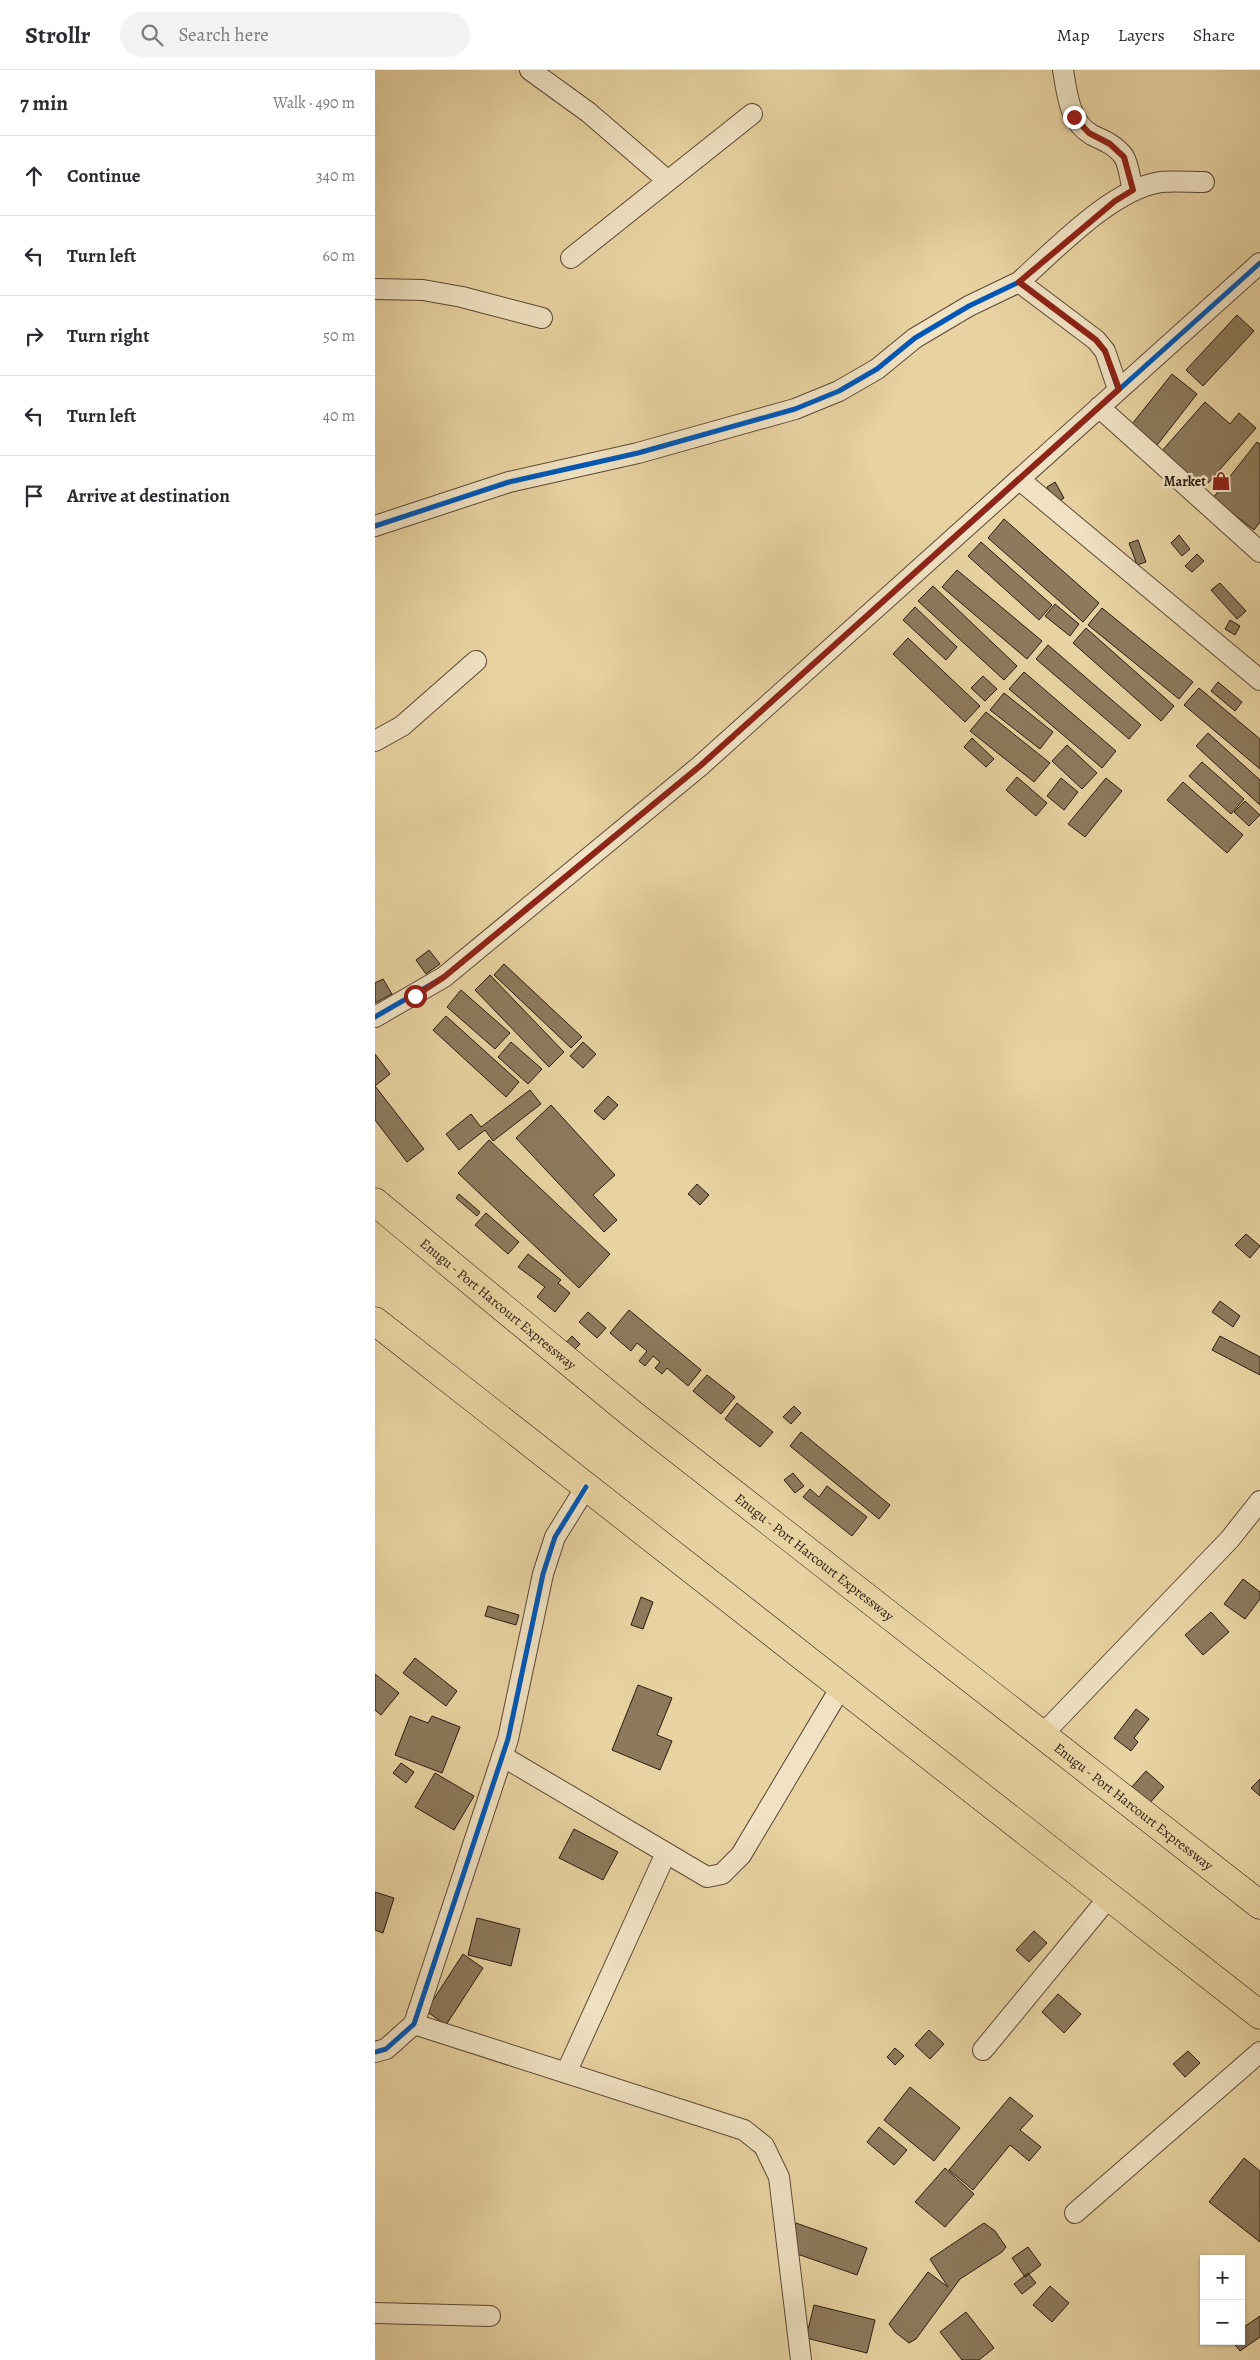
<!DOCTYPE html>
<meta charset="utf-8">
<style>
:root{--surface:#fff;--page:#f2f2f3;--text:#2b2b33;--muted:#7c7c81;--line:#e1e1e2}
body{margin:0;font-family:Alegreya,serif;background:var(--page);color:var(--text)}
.controls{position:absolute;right:15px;bottom:15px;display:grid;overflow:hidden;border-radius:0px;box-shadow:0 1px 4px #0004}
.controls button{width:45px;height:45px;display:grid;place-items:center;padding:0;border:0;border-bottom:1px solid var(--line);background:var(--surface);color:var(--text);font:25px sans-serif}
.stop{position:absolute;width:15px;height:15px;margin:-11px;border:4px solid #8f2418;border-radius:50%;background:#fff}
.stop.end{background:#8f2418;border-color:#fff;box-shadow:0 1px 5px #0008}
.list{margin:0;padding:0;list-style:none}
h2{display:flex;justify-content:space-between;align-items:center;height:65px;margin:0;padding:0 20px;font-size:21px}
h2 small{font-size:16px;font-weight:400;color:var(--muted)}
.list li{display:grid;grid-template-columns:32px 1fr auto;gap:15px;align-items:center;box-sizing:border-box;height:80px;padding:0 20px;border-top:1px solid var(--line)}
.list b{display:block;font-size:19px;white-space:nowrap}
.list em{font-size:16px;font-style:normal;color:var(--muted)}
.icon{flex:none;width:28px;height:28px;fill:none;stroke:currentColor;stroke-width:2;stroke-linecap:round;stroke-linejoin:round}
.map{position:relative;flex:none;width:885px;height:2290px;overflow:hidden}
header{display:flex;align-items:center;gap:30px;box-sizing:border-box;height:70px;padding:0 25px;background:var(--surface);border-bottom:1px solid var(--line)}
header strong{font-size:24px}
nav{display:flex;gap:28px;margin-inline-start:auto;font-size:18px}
.search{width:350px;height:45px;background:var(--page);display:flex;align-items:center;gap:12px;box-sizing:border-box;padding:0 18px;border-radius:28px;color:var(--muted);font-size:19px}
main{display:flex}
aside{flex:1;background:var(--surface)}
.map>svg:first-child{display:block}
</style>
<header>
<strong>Strollr</strong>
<div class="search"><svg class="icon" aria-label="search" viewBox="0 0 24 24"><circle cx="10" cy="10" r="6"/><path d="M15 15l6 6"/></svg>Search here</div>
<nav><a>Map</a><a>Layers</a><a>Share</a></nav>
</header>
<main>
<aside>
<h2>7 min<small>Walk · 490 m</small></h2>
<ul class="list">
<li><svg class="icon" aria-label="ahead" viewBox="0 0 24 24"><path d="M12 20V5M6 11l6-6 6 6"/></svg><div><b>Continue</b></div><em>340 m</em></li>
<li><svg class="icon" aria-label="left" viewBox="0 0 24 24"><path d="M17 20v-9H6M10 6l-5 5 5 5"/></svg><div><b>Turn left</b></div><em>60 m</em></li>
<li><svg class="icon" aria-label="right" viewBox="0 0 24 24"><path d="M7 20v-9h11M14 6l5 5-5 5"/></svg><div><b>Turn right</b></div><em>50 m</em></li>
<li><svg class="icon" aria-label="left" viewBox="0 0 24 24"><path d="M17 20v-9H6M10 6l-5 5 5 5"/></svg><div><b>Turn left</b></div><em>40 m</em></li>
<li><svg class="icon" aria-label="arrive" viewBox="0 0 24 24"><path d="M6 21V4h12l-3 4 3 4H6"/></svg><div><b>Arrive at destination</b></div></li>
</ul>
</aside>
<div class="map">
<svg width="885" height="2290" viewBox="0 0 885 2290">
<rect width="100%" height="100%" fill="#e8d2a1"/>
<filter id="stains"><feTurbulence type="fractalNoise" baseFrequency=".004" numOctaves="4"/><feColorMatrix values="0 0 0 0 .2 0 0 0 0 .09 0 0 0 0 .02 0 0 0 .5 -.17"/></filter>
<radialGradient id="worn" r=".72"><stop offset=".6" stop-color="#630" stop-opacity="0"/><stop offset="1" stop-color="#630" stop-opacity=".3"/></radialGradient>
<path fill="#8d7a5c" stroke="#2a1b12" d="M862,245L879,261L828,316L811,300Z
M797,304L822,324L779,379L753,359Z
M830,332L855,354L864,343L881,358L827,420L785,383Z
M882,372L885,374V452L879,460L838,428Z
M680,412L689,428L680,433L672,417Z
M629,449L724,533L708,552L613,468Z
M804,465L815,479L807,486L796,473Z
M763,470L771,492L762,495L754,473Z
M606,472L677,535L664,550L593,486Z
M822,484L829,491L817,502L810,496Z
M582,500L667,571L652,589L567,517Z
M845,513L871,541L862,549L836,520Z
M558,516L642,596L629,610L543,531Z
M680,534L704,554L695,566L670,546Z
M540,537L582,577L571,590L528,550Z
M727,538L818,612L804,629L713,555Z
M855,550L865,556L860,565L850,559Z
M711,558L799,636L786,651L698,573Z
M533,568L605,636L590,652L518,584Z
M673,575L766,655L754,669L661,589Z
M649,602L741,681L727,698L634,619Z
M608,606L622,619L610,631L596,618Z
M843,612L867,632L860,641L836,621Z
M824,618L885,669V699L809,635Z
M629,623L678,662L665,679L615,640Z
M611,642L675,693L659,712L595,661Z
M833,663L885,710V735L821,676Z
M597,668L619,689L611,697L589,677Z
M692,675L722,703L707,719L677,691Z
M827,692L869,729L856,744L814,706Z
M642,707L672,733L661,746L631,720Z
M686,708L703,722L689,740L672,726Z
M731,708L747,721L710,767L693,754Z
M808,712L868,765L852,783L792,730Z
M870,731L885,745L874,756L859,742Z
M54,880L65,894L51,904L41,890Z
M129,894L207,967L196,978L119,905Z
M115,905L189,982L174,997L100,920Z
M8,909L17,924L0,933V913Z
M86,920L135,963L120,979L72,937Z
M71,946L144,1012L131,1027L58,960Z
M136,972L167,999L153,1014L123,987Z
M208,972L221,984L208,998L195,986Z
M0,984L15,1004L0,1016L49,1079L32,1092L0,1050Z
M155,1020L166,1034L118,1071L110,1060L84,1080L71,1064L96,1044L106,1057Z
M233,1026L243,1035L229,1050L219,1041Z
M176,1035L240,1105L218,1125L242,1150L229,1162L141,1068Z
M114,1070L235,1184L204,1218L83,1103Z
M322,1114L334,1125L325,1135L313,1124Z
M84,1124L105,1142L102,1146L81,1128Z
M111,1143L144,1172L133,1184L100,1155Z
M871,1164L885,1176L875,1188L860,1175Z
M153,1184L186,1210L183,1213L195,1223L180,1242L162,1227L170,1217L143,1197Z
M845,1231L865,1246L858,1257L837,1242Z
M254,1240L326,1300L313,1316L292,1298L287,1304L280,1298L285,1292L278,1286L270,1296L264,1291L272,1281L262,1273L256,1281L235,1263Z
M213,1242L231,1258L222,1268L204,1252Z
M197,1266L205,1274L196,1283L188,1276Z
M845,1266L885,1287V1305L837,1280Z
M332,1305L360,1327L346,1344L318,1321Z
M362,1333L398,1362L385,1377L350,1349Z
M419,1336L426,1343L416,1354L408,1347Z
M426,1362L515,1435L504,1449L415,1376Z
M418,1403L429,1416L420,1423L409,1410Z
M452,1416L492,1447L477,1466L428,1427L435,1419L444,1427Z
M868,1509L885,1522V1529L870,1549L849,1534Z
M266,1527L278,1532L268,1559L256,1555Z
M113,1536L144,1545L141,1555L110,1546Z
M836,1542L854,1562L828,1585L810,1565Z
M40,1588L82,1621L71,1636L28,1603Z
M0,1604L24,1623L6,1645L0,1640Z
M263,1615L297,1628L282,1665L297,1671L285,1700L237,1680Z
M761,1639L774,1649L759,1668L763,1672L756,1681L739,1668Z
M35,1646L53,1653L57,1646L85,1657L67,1703L20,1685Z
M26,1693L39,1702L31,1713L18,1703Z
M771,1701L789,1717L773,1735L755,1719Z
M60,1703L99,1726L79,1760L40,1737Z
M885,1709V1726L876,1718Z
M199,1759L243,1782L228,1810L184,1788Z
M0,1822L19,1828L8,1863L0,1860Z
M102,1848L145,1859L136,1896L93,1885Z
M659,1861L672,1873L654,1892L641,1880Z
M88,1884L108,1898L71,1955L51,1941Z
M683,1924L706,1944L689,1963L667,1942Z
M554,1960L569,1974L555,1989L540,1975Z
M520,1978L529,1986L520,1995L512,1987Z
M813,1981L825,1993L810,2007L798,1994Z
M535,2017L585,2058L559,2091L509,2050Z
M635,2027L658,2046L645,2060L666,2077L654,2091L635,2075L598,2120L574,2100Z
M504,2057L532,2080L519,2095L492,2072Z
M869,2088L885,2101V2172L834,2132Z
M570,2098L599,2124L570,2157L540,2132Z
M421,2153L492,2178L482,2205L411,2180Z
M609,2153L620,2161L631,2177L627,2182L585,2209L541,2269L534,2273L520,2262L514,2254L553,2202L573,2217L555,2189Z
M653,2177L666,2195L650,2207L637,2188Z
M653,2203L661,2213L647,2224L639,2214Z
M675,2216L694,2233L677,2252L658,2235Z
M439,2235L500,2250L492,2283L431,2268Z
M591,2242L619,2278L604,2290H587L565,2262Z
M885,2246V2267L865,2281L857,2271H866V2259Z"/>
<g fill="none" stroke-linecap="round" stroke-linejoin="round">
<g stroke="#5a4936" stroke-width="22">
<path id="street" d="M155,0L213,42L292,110
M688,0C692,23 694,52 717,65C728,70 742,76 749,87C754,95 755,110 758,120
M196,188L377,44
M644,212C681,179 737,119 786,112C800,111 815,112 829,112
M0,219L48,220L87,227L167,248
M724,337L885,482
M645,410L885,610
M0,456L134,412L263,383L420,339L464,321L502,299L540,268L594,236L644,212L721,270L730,281L743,319
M0,671L27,656L101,591
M0,947L69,907L325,696L885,193
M667,1665L855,1469L885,1431
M127,1686L332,1807L347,1804L366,1785L466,1617
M39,1954L369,2060L389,2076L404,2107L426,2290
M608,1980L734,1827
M0,1982L11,1979L39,1954L133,1669L168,1504L180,1467L211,1417
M191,2003L291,1783
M700,2143L885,1982
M0,2243L115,2246"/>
</g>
<g stroke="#2a1b12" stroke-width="29">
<g id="highway">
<path id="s1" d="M0,1132L257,1344L885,1835"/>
<path d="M0,1251L885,1945"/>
</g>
</g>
<use href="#street" stroke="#f0e2c2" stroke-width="20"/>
<use href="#highway" stroke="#e8d2a1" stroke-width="28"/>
<g stroke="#f0e2c2" stroke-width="8">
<path id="cycleway" d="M0,456L134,412L263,383L420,339L464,321L502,299L540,268L594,236L644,212L721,270L730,281L743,319
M0,947L69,907L325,696L885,193
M0,1982L11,1979L39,1954L133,1669L168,1504L180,1467L211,1417"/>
</g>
<use href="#cycleway" stroke="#0057b8" stroke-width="5"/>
</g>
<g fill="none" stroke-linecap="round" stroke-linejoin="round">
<path stroke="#8f2418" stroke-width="6" d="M40,926L69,907L325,696L744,319L730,281L721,270L644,212L740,131L758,120L749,87L735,74L714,63L699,47"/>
</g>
<defs>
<g id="shop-bare" transform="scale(1.5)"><path d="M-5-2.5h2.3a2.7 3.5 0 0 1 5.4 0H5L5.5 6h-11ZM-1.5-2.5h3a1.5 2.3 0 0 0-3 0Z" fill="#8f2418" stroke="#f0e2c2" stroke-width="2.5" paint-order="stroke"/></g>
</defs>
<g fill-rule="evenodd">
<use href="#shop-bare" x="846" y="411"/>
</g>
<g text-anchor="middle" stroke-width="5" stroke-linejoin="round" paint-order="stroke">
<g font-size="14" font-weight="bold" fill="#2a1b12" stroke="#f0e2c2" text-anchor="end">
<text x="831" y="416">Market</text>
</g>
<g font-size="14" fill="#2a1b12" stroke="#f0e2c2">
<text dy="5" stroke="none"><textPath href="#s1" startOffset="160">Enugu - Port Harcourt Expressway</textPath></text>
<text dy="5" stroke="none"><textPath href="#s1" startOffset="565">Enugu - Port Harcourt Expressway</textPath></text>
<text dy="5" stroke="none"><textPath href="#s1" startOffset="970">Enugu - Port Harcourt Expressway</textPath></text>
</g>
</g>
<rect width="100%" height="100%" filter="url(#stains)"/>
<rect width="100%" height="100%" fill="url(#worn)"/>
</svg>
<div class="controls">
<button>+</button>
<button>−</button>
</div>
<div class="stop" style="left:40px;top:926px"></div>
<div class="stop end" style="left:699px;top:47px"></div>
</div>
</main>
